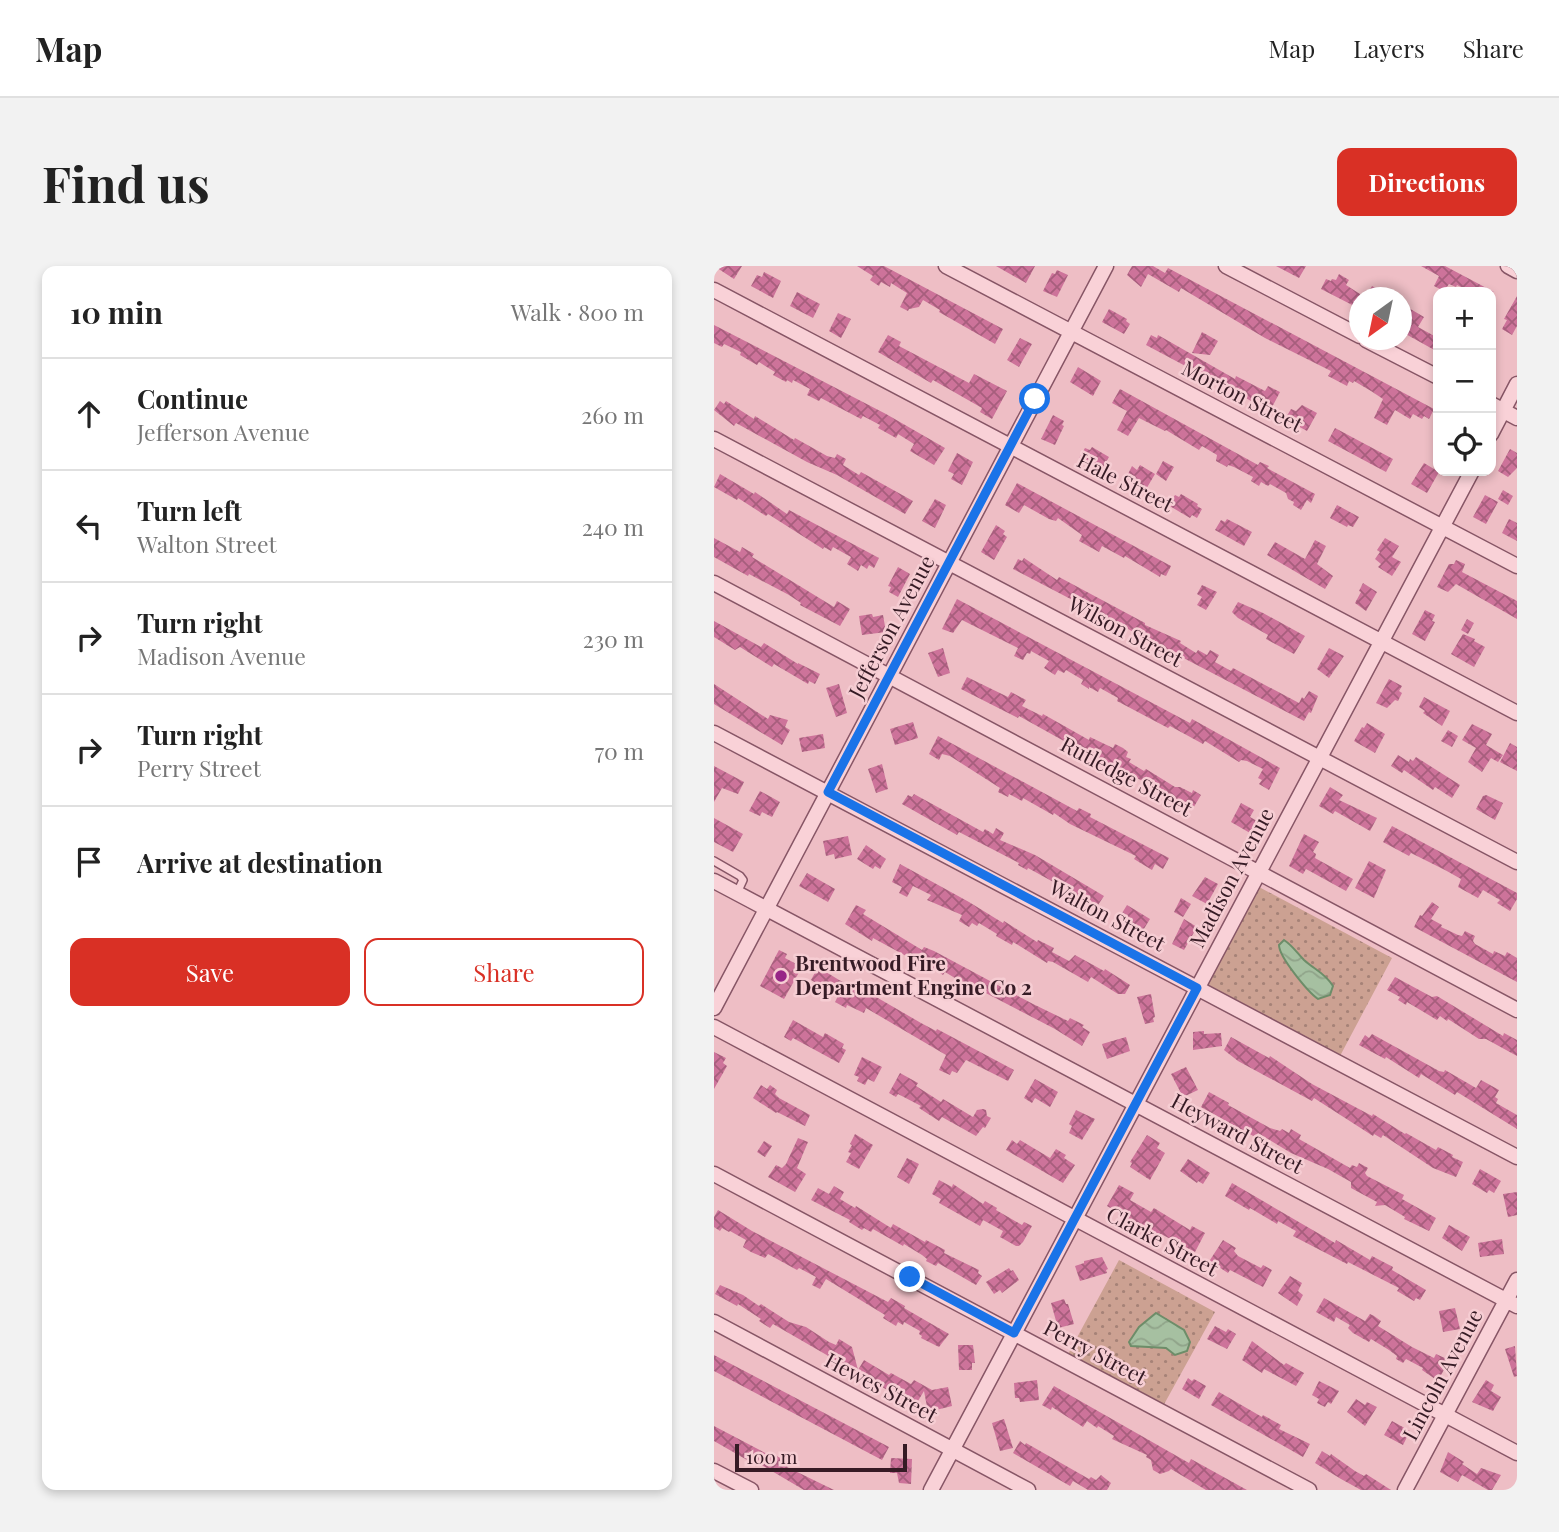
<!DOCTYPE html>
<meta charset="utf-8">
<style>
:root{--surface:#fff;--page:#f2f2f2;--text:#222;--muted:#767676;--line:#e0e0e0;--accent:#d93025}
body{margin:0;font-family:"Playfair Display",serif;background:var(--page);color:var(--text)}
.controls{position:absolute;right:21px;top:21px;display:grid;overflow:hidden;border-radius:14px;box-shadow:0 4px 10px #0003}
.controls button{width:63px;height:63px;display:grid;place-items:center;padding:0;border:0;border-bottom:2px solid var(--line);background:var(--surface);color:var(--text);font:35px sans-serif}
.compass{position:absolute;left:635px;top:21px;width:63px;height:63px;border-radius:50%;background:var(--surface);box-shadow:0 4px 10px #0003;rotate:213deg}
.scale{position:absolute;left:21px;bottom:18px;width:172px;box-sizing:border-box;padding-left:7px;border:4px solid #361b25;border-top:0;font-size:19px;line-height:24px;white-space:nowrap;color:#361b25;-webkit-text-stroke:5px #f6cdd3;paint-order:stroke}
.stop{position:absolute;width:21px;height:21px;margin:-16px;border:5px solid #1a73e8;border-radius:50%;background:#fff}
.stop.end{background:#1a73e8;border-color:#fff;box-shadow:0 2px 7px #0008}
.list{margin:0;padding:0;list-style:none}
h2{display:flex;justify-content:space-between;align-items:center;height:91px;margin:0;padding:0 28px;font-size:30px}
h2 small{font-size:23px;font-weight:400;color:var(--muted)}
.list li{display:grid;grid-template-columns:46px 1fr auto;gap:21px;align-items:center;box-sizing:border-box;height:112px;padding:0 28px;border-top:2px solid var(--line)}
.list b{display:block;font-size:26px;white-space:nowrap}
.list p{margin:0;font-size:23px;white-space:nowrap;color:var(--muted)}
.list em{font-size:23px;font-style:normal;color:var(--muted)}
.actions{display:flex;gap:14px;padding:21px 28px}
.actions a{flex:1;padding:16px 0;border:2px solid var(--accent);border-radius:14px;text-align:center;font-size:24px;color:var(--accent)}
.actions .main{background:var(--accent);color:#fff}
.icon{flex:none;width:38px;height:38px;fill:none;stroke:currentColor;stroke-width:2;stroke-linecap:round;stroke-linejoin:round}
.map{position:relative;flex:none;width:803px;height:1224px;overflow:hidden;border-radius:14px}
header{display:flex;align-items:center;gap:42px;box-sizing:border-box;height:98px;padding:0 35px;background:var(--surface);border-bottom:2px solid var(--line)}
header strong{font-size:33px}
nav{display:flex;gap:38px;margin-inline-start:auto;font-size:24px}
.intro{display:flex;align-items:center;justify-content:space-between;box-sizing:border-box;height:168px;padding:0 42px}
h1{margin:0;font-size:49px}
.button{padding:18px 32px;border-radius:14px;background:var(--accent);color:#fff;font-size:24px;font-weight:700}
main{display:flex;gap:42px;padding:0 42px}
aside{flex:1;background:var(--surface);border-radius:14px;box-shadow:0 4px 10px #0003}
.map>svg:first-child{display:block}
</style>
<header>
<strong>Map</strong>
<nav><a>Map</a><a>Layers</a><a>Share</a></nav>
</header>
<div class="intro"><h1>Find us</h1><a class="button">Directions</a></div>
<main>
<aside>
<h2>10 min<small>Walk · 800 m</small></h2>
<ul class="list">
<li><svg class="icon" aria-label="ahead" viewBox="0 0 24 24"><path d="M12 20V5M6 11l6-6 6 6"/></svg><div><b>Continue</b><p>Jefferson Avenue</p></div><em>260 m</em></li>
<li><svg class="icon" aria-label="left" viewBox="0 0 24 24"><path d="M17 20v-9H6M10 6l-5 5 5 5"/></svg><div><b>Turn left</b><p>Walton Street</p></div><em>240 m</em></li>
<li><svg class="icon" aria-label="right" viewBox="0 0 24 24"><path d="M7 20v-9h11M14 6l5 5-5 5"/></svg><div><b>Turn right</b><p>Madison Avenue</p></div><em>230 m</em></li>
<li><svg class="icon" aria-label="right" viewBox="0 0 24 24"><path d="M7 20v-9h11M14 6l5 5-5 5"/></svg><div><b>Turn right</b><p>Perry Street</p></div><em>70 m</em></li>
<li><svg class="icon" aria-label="arrive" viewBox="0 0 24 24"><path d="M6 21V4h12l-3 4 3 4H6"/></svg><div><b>Arrive at destination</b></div></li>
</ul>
<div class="actions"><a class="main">Save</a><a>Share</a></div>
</aside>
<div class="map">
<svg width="803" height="1224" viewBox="0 0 803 1224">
<defs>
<pattern id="grass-dots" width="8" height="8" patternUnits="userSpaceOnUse" patternTransform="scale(1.75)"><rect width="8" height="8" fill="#cca192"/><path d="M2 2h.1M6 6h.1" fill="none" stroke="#a68277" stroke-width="1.8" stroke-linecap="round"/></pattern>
<pattern id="water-waves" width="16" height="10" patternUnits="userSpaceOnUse" patternTransform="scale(1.75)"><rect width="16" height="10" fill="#a6c0a1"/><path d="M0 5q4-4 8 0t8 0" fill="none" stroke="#90a48a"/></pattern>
<pattern id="building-cross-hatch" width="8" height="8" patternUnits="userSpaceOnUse" patternTransform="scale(1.75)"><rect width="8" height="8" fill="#cd739a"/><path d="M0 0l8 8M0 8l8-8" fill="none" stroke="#a75e7d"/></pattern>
</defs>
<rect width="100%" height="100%" fill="#eebec5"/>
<path fill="url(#grass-dots)" d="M545,621L678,692L626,790L493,720Z
M405,994L501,1046L448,1142L353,1090Z"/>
<path fill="url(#water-waves)" stroke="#6d8d69" stroke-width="2" d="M570,674C579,680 583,687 590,694C601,704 611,707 619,720L616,729L604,733C594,726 565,691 565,679Z
M442,1047L470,1064L476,1076L473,1085L461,1089L452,1082L417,1080L415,1076L425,1061Z"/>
<path fill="url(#building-cross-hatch)" d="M0,0H28L20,13Z
M143,0H170L289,63L281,78L225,46L226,44L209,34L205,41L195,43L194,45L186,41L193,27L177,17L176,21L167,16L165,20L156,14L159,10Z
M282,0H321L312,17Z
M418,0H439L451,7L454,2L720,143L715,153L710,150L708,153L699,148L696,153L681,144L673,159L660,152L669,133L657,125L640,115L639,117L635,115L633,120L614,110L617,105L551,72L467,22L465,26L434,8L427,21L413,9Z
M562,0H592L585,12Z
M707,0H731L780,26H757L743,19L742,21L735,18L730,25L720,20L725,10Z
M343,4L354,9L343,31L329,25L338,7L341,8Z
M50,6L67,15L59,32L37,20L43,9L48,11Z
M625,8L635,14L632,19L646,28V43L607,23L612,13L617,15L618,13L622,14Z
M658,20L667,25L663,32H651Z
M83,26L106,38L99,52L76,40Z
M803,30V60L798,69L788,63L793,54L790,53Z
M693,41L710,51L704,61L724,72V86L688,66V51Z
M395,43L413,53L412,55L416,58L410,68L388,56Z
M124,47L137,53L127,72L115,65Z
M0,59L172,148L231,182L220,199L196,185L200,178L184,168L182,172L164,162L166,159L149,150L147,153L107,132L105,135L93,129L96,123L79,114L78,117L73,114L72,116L59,109L61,106L45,96L43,99L26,89L27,86L10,78L8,81L0,77Z
M488,66L504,75L496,89L478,87Z
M174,69L187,76L185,80L255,117L260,108L293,125L278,153L266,146L268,142L219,114L217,117L164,86Z
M437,69L443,72L444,69L521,113L522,110L551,125L554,120L566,126L556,145L432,79Z
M306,72L318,78L305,101L293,94Z
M364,101L387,115L379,130L356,116Z
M406,123L544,199L546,196L555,200L553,202L601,228L597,237L593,234L587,244L579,239L580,236L574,233L572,227L556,218L554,220L547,216L545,220L537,215L539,211L520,201L514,199L513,201L502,195L503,189L488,180L485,184L452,164L451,165L425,152L414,170L403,164L413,145L398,137Z
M6,135L10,138L12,135L40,153L41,150L80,174L81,172L113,190L121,192L123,188L132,193L129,199L145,209L147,206L199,235L191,248L123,209L93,196L22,157L20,160L0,144Z
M588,139L603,147L593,165L571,153L577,143L582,145Z
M339,149L350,155L348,159L350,160L341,179L327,173Z
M621,162L679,193L672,206L614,175Z
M378,181L395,191L386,206L365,192L371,182L376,184Z
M796,183L803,187V202L794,211L784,205Z
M243,187L259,196L248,219L237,213L240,208L234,205Z
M449,195L460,201L452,215L442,208Z
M710,197L725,206L713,227L697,218Z
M426,199L441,208L431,225L411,214L418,200L423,204Z
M6,208L40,228L41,226L73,248L75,244L165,292L160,302L155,299L153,303L147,299L144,305L133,298L137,291L119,281L117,285L110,281L109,283L54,248L52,250L24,232L23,234L0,221Z
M303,217L457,300L452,310L447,308L446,311L411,290L410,292L388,280L385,286L365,275L368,269L344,252L342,255L335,253L310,239L305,247L291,239Z
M789,224L799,230L794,239L784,233Z
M467,228L484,238L483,240L488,243L483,252L478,249L476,252L454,239L461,229L465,231Z
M771,229L784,236L772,258L759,251Z
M221,233L232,239L221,262L208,255Z
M623,239L645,251L639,261L634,259L633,261L616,252Z
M513,253L538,266L530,280L501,264L507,254L511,256Z
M795,253L803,257V275L788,267Z
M282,259L291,265L289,268L293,271L280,294L267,286Z
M0,272L26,286L28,281L40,288L38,291L120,341L123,335L136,343L126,360L86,339L87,337L75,329L35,308L34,310L0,291Z
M671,272L685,280L678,291L687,296L678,310L664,301L667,298L661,293L666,286L663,284Z
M601,274L612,280L603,298L619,310L611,323L553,289L561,276L591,293Z
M310,292L343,314L345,311L431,357V359L467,375L466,377L482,387L484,384L493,389L496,384L505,389L501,396L517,405L519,402L585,437L588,431L590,433L595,425L604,430L597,447L595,446L590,455L299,303L304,293L308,295Z
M742,294L751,298L748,306L803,335V353L742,318L734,326L723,321L735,298H740Z
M184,301L196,308L184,331L175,326L177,321L174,320Z
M649,317L663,326L652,345L641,337L647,326L645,325Z
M488,319L503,326L492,344L483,339L488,331L483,328Z
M243,333L476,457L478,453L566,502L555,524L545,518L548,514L544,512L549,503L533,495L527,494L525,496L491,475L489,478L456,460L454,462L403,435L404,432L386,422L384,426L375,421V423L367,418L369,414L352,404L350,407L344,404L341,409L330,402L335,395L317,385L316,388L313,387L309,394L300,390L304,382L248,354L239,367L228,363Z
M524,336L549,347L591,370L580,388L552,373L554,369L524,352L518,346Z
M711,344L721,349L718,355L721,356L711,375L698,368Z
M158,348L159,351L169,349L172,366L148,369L145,350Z
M753,353L760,357L754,368L747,364Z
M0,355L47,381L50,377L84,398V397L106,408L101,418L95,415L94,418L60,398L58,401L26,381L21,384L0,371Z
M749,368L761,373L760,375L771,381L760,401L737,388Z
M229,382L236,407L224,411L214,387Z
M615,382L630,390L615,412L603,403Z
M253,411L294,431L297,426L312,434L308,440L328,450L329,448L375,474L376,471L399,482L401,478L409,482L414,486L412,491L417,493L415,496L430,505L432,503L461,521H466L478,527L479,524L487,529L478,544L411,505L384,494L305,450L304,452L247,423Z
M675,413L688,420L685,425L688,427L684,435L681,434L673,442L662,437Z
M0,418L54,453L56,449L74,454L71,461L76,464L68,479L0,438Z
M125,418L133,447L122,451L112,422Z
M710,431L736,445L728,460L709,447L711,445L705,441Z
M199,456L204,472L181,479L176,463Z
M653,457L671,468L661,487L640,475L648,461L650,462Z
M758,458L778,468L772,479L789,489L784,496L777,492L768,506L754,496L762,482L748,474Z
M734,464L744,470L738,481L727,475Z
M109,468L111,482L88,486L85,472Z
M224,470L363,545L365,542L377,548L376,551L455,592L449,603L441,598L438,604L420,593L422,590L356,558L340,547L339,549L309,532L308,535L295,528L294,531L284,526L286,522L236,490L228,488L225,494L215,488Z
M796,477L803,481V505L786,496Z
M684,489L695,496L696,493L699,495L702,491L746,519L738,532L721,521L719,524L690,504L688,507L677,500Z
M168,498L174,523L162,527L154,503Z
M0,500L30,516L24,528L8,522L0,536Z
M616,521L629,529L625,534L663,552L656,565L621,545L619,548L605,540Z
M46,525L66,536L58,551L48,546L46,550L35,545Z
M200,528L269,566L271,563L279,568L282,562L290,567L286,574L321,589L390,630L382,642L362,631L363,629L314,602L313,604L304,599L305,597L280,584L245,566L243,569L188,538L194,529L198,531Z
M772,529L789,537L781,554L762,543L769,530Z
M527,537L540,544L536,551L543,555L536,567L517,556Z
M0,552L29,568L19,586L0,576Z
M678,560L803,627V633L796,645L783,637L786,634L769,624L764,632L744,621L747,613L731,604L697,587L695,590L669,576Z
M590,568L605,576L599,586L602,588L601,592L639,613L632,625L592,603L589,608L575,600Z
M134,570L138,589L121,593L120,588L112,590L109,575Z
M152,579L172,593L166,603L161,600L159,603L143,593Z
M655,595L672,604L660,632L641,622Z
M186,598L255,636L289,657L290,655L323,676L324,674L340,682L338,686L355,695L361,689L390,705L391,703L416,719L411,728H404L377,711L374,716L339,696L334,695L333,697L299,676L298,679L282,670L283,668L265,657L263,660L258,657L255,661L245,655L248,649L213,634L217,629L199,620L193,631L185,627L188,621L178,616Z
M93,607L121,623L114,636L85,620Z
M491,611L504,618L493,638L478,630Z
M467,632L477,638L469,651L460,646Z
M718,636L725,641L717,653L728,659L727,661L744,669L748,670L751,665L761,670L759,675L761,678L779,688L780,685L791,690L793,686L803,692V716L700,661L706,649L708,650Z
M142,639L152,644L149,648L208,684L210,681L220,685L319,738L354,755L356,752L370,759L368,761L376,766L368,780L341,763L266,724L264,726L231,706L229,709L196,687L194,691L159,672L158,675L131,658Z
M413,639L436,653L428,666L405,652Z
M470,653L483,661L470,684L458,678Z
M65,684L73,688L71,692L88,701L70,733L46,720Z
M104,701L125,714L149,726L150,724L157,728L207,757L222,765L223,763L300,804L294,815L252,794L243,807L238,805L236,809L225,804L232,789L152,742L150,747L133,739L132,742L121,736L124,730L97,714Z
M681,711L718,731L723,730L789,770L790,767L803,774V790L772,773H765L734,753L733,755L726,750L723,754L693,736L692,739L684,734L686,731L673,724Z
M437,728L441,751L439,752L440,756L431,758L423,731Z
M79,754L109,771L111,767L130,778L128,782L132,784L125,797L79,772L77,775L70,771Z
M490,765V768L507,767L508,780L479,784V766Z
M658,768L725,805L730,806L731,804L762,822L767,814L785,824L781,831L784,833L782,837L803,849V863L743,826L741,829L707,808L705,812L672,791L671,793L645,779L651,769L655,772Z
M412,771L416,785L393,793L388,778Z
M517,771L555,792L556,790L598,818L658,850L659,848L691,868L692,867L722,884L724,881L739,889L738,891L749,896L742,911L719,902L669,869L667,872L660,868L659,870L600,832L598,835L524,795L510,784Z
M0,786L12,792L9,797L13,800L0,823Z
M148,791L168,801L160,816L154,813L151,819L143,815L145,811L140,809Z
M472,801L484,824L469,831L457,808Z
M186,807L204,817L202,820L227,836L229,833L259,851L263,844L269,843L272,844L273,850L277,852L271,862L269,861L262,870L228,851L225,855L205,842L207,840L184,828L182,831L175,827Z
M321,813L344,826L336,841L321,832L318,837L310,832Z
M47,819L53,823L56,819L63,824L61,828L65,832L96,849L91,860L63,846L62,847L39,832Z
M495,826L515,837L514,839L556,862L566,865L568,863L575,867L577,863L587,869L585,873L636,902L638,899L643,901L645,897L654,902L651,907L653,910L690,929L688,933L722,952L715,965L690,953L691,951L671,939L661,940L663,936L637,922V916L614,903L577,887L544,867L541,871L487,841Z
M362,844L381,853L368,874L355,867L358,860L355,858Z
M141,868L159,879L145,903L132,896L137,887L134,886L138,879L136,878Z
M433,869L446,877L443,882L451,887L436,914L416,901L418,897L416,896Z
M84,872L94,876L83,902L92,908L81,926L54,911L62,899L68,902L72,898Z
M298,874L303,878L306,874L336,892L342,883L352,889L350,892L361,899L349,917L292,884Z
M50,875L58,880L51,891L43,886Z
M193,892L205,898L195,918L183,911Z
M474,893L496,907L489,918L484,915L483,917L466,905Z
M766,903L787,915L780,927L775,924L773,927L758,918Z
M225,914L238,921L239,918L269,938L271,935L283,942L282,944L308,959L310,956L318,960L309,976L305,980H302L286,971L289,965L269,954L266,960L225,937L227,933L218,928Z
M518,917L621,977L622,974L656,994L658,990L679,1001L678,1004L712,1024L706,1034L702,1032L700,1035L683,1025L685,1022L634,996L633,998L579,970L582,965L564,955L563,958L536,942L535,944L511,930Z
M405,919L420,927L416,934L437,946L440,942L476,964L478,960L491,967L481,986L447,968L445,970L404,949L405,947L393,940Z
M120,920L130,926L126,933L141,942L142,940L177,962L179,958L211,976L212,974L231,984L230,987L265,1004L264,1007L268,1010L262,1019L224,997L222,1000L212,995L213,993L208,989L190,978L189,980L159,963L157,966L150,962L148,964L135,956L136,954L97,934L104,922L115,928Z
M803,926V949L794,951L789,928Z
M4,944L38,965L174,1036L177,1032L191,1040L190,1042L235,1068L225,1081L207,1072L208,1070L205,1068L206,1065L190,1056L189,1059L184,1056L182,1060L169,1052L171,1049L112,1013L106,1023L98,1019L102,1011L85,1002L83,1004L54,988L51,992L37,986L29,981L32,974L16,965L15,966L8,962L6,965L0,961V951Z
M735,959L756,971L748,985L728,972Z
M788,973L790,988L766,991L764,977Z
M509,974L522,982L520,985L524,990L547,1002L549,999L558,1004L549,1021L516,1004L514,1007L497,996L496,994Z
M388,991L394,1003L392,1004L393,1007L366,1015L361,1000L370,997V995Z
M295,1002L297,1005L299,1004L305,1014L288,1027L286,1024L280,1028L272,1016Z
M576,1010L588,1017L584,1025L589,1029L583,1040L564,1027Z
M6,1019L29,1029L45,1040L47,1038L75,1056L92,1061L115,1076L122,1079L125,1073L138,1081L144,1104L150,1094L175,1109L177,1107L197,1118L200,1114L218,1124L234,1121L238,1140L214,1146L210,1125L201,1140L59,1058L56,1062L45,1055L47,1053L24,1038L23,1040L1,1028Z
M610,1032L651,1055L656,1048L660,1050L667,1055L664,1060L698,1081L720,1092L722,1088L735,1094L724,1115L708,1104L709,1102L692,1093L689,1097L682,1093L683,1090L675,1084L657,1073L655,1076L639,1067L634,1062L636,1059L622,1051L620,1056L602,1046Z
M350,1033L352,1038H354L360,1058L344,1062L337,1037Z
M741,1042L746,1063L729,1066L725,1045Z
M501,1060L512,1066L514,1063L522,1068L513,1083L493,1073Z
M538,1075L570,1099L572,1097L590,1107L582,1120L550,1103L548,1107L528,1094Z
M244,1079H259L261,1097H258V1104H245Z
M801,1080L803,1110L800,1111L791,1083Z
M0,1089L175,1181L168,1194L0,1105Z
M474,1112L478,1115L480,1113L492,1120L485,1133L468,1123Z
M323,1114L325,1134L306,1136L305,1132H301L300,1117Z
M772,1114L780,1119L777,1125L787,1131L779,1145L758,1136Z
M605,1115L625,1125L617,1138L614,1136L611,1141L603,1137L605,1133L598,1129Z
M340,1120L475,1197L477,1193L533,1224H492L457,1203L455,1205L446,1208L439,1204L437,1194L432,1191L433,1189L398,1173L400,1170L384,1160L383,1162L373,1155L369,1161L338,1141L337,1144L328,1139Z
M505,1126L548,1151L549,1149L567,1159L565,1163L596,1178L589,1191L497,1139Z
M642,1133L651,1139L653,1136L663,1141L651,1160L633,1146Z
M290,1153L299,1182L286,1185L278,1157Z
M678,1155L696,1165L689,1179L670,1169Z
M0,1160L55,1189L57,1186L75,1198L73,1201L120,1224H90L34,1191L33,1194L0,1175Z
M306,1175L311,1179L312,1177L375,1213L377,1211L382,1214L387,1209L397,1217L393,1224H374L359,1215L356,1220L299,1187Z
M608,1185L616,1190L617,1188L641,1205L650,1210L652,1208L677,1224H647L627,1213L601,1197Z
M734,1186L750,1196L748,1198L763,1208L767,1202L787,1209L778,1224H774L748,1209L744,1216L726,1206Z
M177,1192L198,1193L197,1218L185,1217L183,1207H176Z"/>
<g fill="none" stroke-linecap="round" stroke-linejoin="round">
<g stroke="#875666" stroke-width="10">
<path id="service" d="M0,595L26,610L29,614L23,627"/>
</g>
<g stroke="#875666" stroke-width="17">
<path id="minor" d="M232,0L803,300
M512,0L646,70
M794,0L803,5
M0,24L803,447
M652,74L724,111
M777,138L803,152
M777,168L803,118
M0,173L803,596
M0,317L803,744
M0,467L803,891
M0,615L803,1040
M0,742L392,0
M0,761L803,1187
M0,908L595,1224
M0,1056L314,1224
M0,1205L37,1224
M217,1224L758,205
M691,1224L803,1014"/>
</g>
<use href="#service" stroke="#f9d1d7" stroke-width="7"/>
<use href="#minor" stroke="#f9d1d7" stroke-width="14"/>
</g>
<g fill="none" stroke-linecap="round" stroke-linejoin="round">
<path stroke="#1a73e8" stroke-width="9" d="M196,1011L300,1067L483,722L114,526L321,133"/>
</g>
<circle fill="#972587" stroke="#f6cdd3" stroke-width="2.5" cx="67" cy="710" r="7"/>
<g text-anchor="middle" stroke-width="5" stroke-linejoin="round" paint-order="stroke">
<g font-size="21" fill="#361b25" stroke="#f6cdd3">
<text transform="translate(528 131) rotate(27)" y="7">Morton Street</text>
<text transform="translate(411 217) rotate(27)" y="7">Hale Street</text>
<text transform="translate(178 361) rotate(-62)" y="7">Jefferson Avenue</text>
<text transform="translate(411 366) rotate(28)" y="7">Wilson Street</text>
<text transform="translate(412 511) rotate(28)" y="7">Rutledge Street</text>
<text transform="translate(518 612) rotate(-62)" y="7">Madison Avenue</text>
<text transform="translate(393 650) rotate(28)" y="7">Walton Street</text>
<text transform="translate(523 868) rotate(28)" y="7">Heyward Street</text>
<text transform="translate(448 976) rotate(28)" y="7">Clarke Street</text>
<text transform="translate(381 1087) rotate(28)" y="7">Perry Street</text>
<text transform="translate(729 1109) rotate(-62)" y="7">Lincoln Avenue</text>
<text transform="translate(167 1122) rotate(28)" y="7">Hewes Street</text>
</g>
<g font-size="21" font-weight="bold" fill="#361b25" stroke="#f6cdd3" text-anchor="start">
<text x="81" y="705">Brentwood Fire<tspan x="81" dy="24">Department Engine Co 2</tspan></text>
</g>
</g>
</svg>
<div class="controls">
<button>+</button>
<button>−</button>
<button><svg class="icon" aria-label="locate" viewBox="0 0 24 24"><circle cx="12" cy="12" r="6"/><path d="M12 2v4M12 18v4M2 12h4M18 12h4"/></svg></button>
</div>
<svg class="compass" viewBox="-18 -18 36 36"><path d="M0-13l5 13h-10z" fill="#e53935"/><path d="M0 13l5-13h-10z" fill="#767676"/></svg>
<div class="scale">100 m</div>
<div class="stop" style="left:321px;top:133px"></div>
<div class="stop end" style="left:196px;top:1011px"></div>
</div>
</main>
